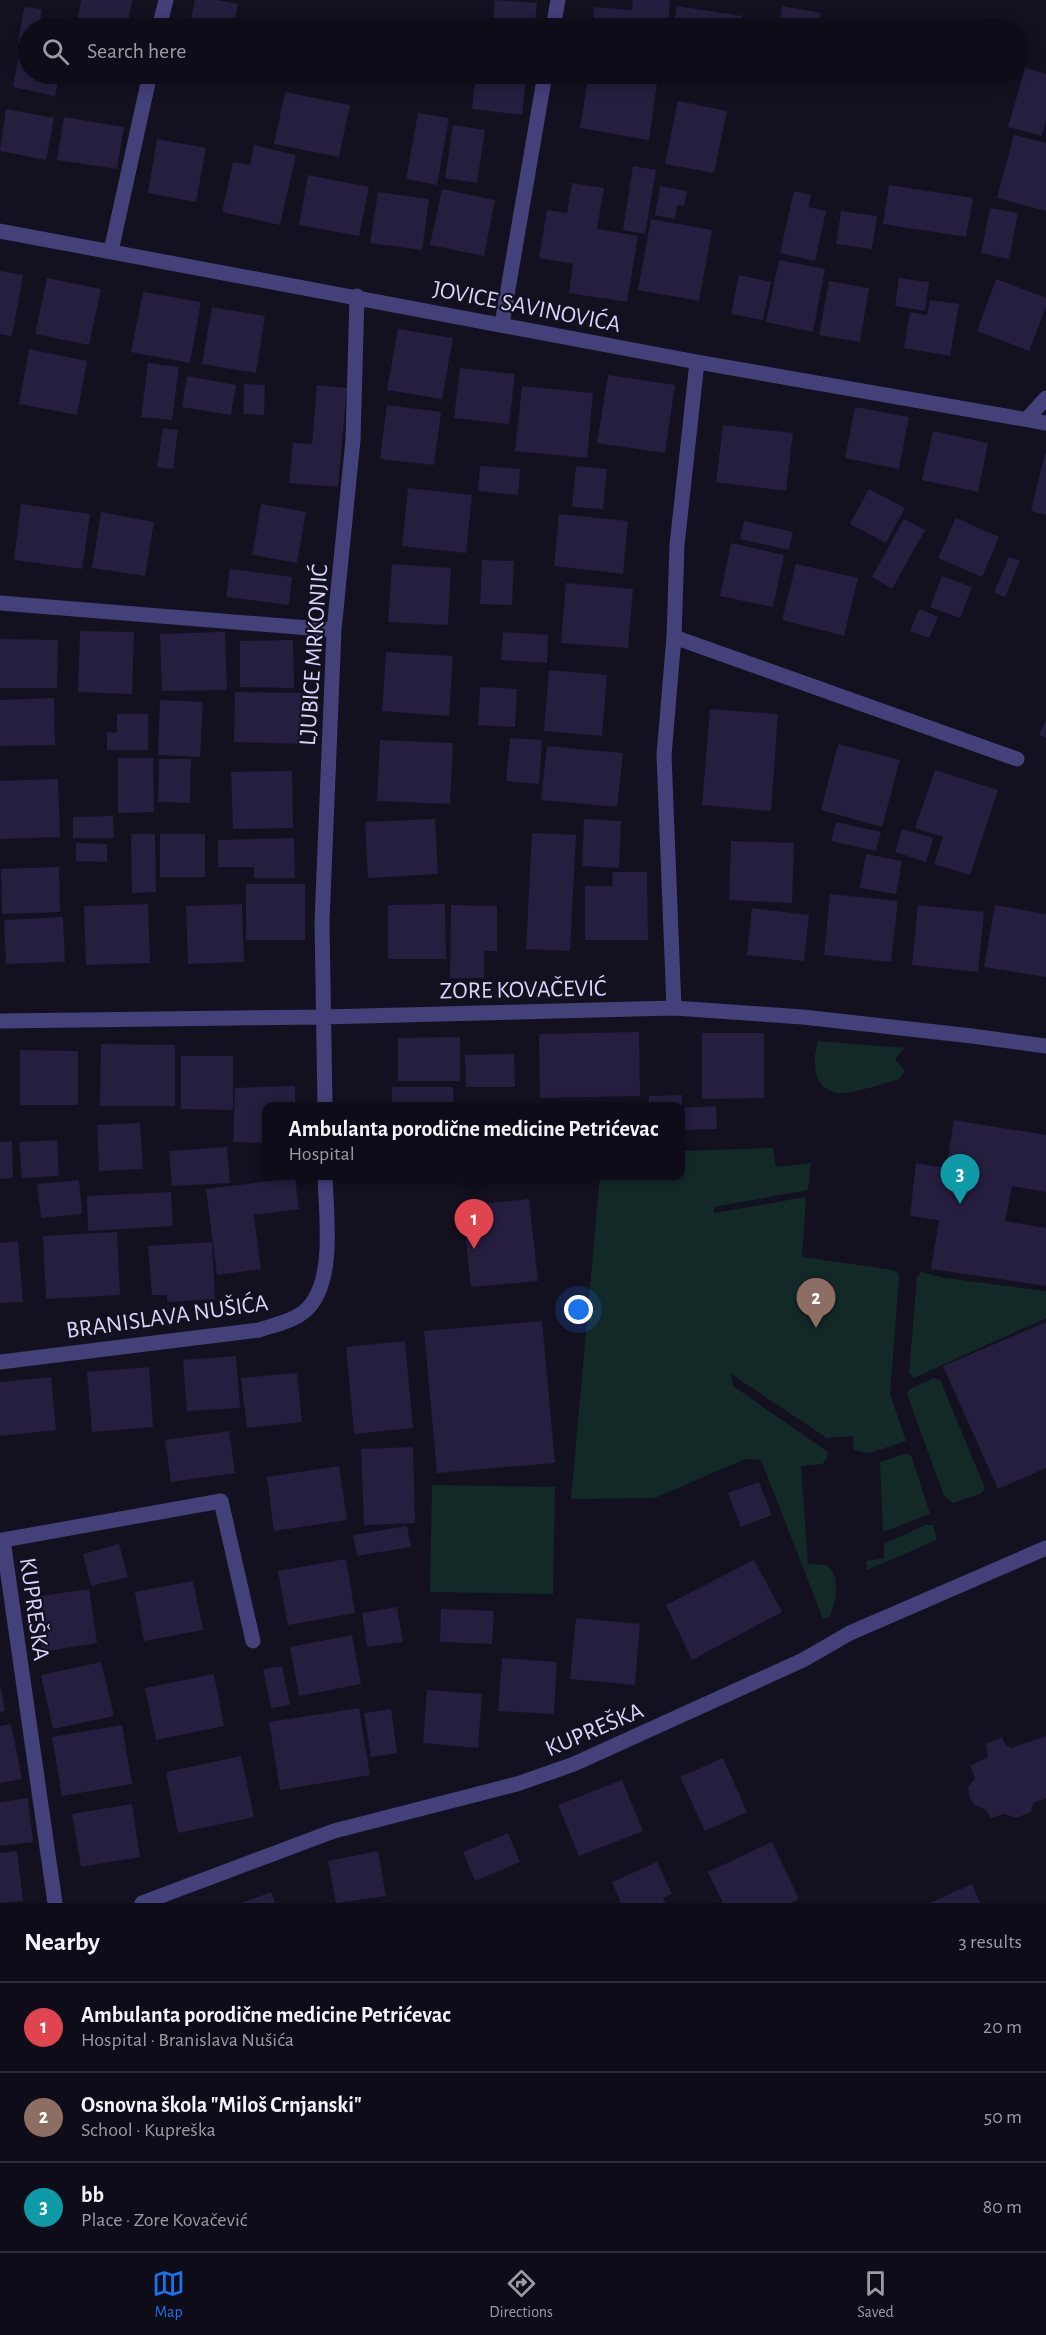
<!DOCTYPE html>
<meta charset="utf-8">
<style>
:root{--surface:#0e0c18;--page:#171521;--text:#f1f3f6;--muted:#9b9ba2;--line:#2e2c37;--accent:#1a73e8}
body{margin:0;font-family:"Alegreya Sans",sans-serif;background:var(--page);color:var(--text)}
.you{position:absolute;left:579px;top:1310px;width:21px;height:21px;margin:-15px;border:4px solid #fff;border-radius:50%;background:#1a73e8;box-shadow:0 0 0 9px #1a73e833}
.badge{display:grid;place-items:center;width:39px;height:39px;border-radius:50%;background:var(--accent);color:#fff;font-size:20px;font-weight:700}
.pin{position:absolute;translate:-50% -50px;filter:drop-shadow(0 2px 3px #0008)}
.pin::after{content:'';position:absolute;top:32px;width:21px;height:18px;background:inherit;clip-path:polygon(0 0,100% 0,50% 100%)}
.popup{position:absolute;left:262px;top:1102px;width:423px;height:78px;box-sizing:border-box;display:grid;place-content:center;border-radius:12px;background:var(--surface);filter:drop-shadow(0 2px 4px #0005);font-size:20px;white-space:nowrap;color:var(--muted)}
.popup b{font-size:22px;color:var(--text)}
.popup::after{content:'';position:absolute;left:50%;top:100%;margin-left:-12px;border:12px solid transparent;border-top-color:var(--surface)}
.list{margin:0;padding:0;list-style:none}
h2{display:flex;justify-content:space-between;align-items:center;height:78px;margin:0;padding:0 24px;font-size:26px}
h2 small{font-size:20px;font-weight:400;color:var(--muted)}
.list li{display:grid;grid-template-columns:39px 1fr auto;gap:18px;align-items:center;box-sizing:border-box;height:90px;padding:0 24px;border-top:2px solid var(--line)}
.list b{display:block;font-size:22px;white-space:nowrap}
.list p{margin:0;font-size:20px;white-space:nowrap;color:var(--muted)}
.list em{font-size:20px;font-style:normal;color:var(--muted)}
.icon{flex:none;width:33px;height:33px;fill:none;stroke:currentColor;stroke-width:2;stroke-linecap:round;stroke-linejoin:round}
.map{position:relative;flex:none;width:1046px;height:1903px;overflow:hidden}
.search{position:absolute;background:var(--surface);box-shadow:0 3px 15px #0003;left:18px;right:18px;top:18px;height:66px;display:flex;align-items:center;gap:15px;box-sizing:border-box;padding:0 21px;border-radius:33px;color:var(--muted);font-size:22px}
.sheet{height:348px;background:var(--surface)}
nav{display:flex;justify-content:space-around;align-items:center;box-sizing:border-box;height:84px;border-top:2px solid var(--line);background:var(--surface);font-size:16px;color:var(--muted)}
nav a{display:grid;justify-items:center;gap:3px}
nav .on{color:var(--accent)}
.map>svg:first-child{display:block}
</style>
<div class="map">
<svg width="1046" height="1903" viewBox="0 0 1046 1903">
<rect width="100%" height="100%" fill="#131020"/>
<path fill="#132928" d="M818,1041L905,1048L895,1059L905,1071L899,1079C885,1083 853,1094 839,1093C812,1090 812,1061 818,1041Z
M773,1148L776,1167L811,1163L808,1190L714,1207V1213L806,1197L802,1257L893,1270L898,1273L899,1277L890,1394L906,1441L869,1453L854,1450L853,1436L827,1438L731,1374L733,1386L828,1452L827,1459L822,1464L801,1466L808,1564L827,1565C841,1576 836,1602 830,1617L823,1619L761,1460L745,1459L655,1498L571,1499L600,1176H681V1151Z
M921,1272L945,1278L1046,1291V1318L914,1378L909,1373L917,1277Z
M933,1378L940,1380L985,1488L982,1493L953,1503L944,1496L907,1394L910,1389Z
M905,1454H909L912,1458L930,1514L883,1532L880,1462Z
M432,1485L555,1487L553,1594L430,1592Z
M925,1525H933L937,1540L867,1570L866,1561L884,1558V1544Z"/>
<path fill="#251e3e" d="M81,0H132L127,28H76Z
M195,0H216L238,4L233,28H189Z
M495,0L537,3L534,28H492Z
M633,0H670L668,28H592L594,7L632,10Z
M677,6L742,16L740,28H673Z
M782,6L821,13L818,28H779Z
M24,7L42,9L39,28H28V44L18,43Z
M19,55L28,57V74H60L55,96L13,87Z
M1025,68L1046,74V120L1042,136L1008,127Z
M235,74H282L280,84Z
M476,74H527L522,115L472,109Z
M589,74L657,83L649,140L580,128Z
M285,92L350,105L339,157L274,144Z
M678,101L727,111L714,173L665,164Z
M6,109L54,118L46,160L0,151Z
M418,113L449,118L437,185L406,179Z
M64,117L124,127L117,169L57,160Z
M453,125L485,130L477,183L445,178Z
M1014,135L1046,143V211L997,198Z
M157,139L206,148L196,202L148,193Z
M254,145L296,155L280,225L222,212L233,162L250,165Z
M633,166L656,170L645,234L623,230Z
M308,175L369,187L359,236L299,225Z
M572,183L604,188L597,229L638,236L627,302L569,293L573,264L539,258L547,210L567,213Z
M889,185L973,198L966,237L883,224Z
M660,186L687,191L684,206L677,205L675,219L655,215Z
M442,189L495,200L484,256L430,245Z
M794,191L811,195L808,207L826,211L815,261L780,253Z
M378,192L429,199L422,250L370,243Z
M990,208L1018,213L1009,259L981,253Z
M841,211L877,216L872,249L836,244Z
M651,219L712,230L699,301L638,290Z
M779,260L825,269L813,332L766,322Z
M0,271L23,275L12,336L0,334Z
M739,275L771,282L763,320L731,314Z
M47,278L101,289L89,345L35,334Z
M899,278L929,282L925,311L895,306Z
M996,279L1046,298V307L1029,351L977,331Z
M829,281L869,288L860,342L819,335Z
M143,292L201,302L190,363L131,352Z
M930,300L959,304L950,356L904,348L910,312L927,315Z
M212,307L265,316L256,373L202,364Z
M398,329L453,338L442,399L387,390Z
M29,349L87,361L77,415L19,404Z
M148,363L179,367L172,420L141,417Z
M460,368L515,374L509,424L454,418Z
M608,375L675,385L665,453L597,443Z
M187,376L236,385L231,415L182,407Z
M244,384L265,385L264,415L243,414Z
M317,385L347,388L338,487L289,483L293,443L312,444Z
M522,386L593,393L587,458L515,451Z
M387,405L441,412L434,465L380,459Z
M855,407L909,417L899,469L845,458Z
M723,425L793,433L786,491L716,482Z
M163,428L178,430L173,469L157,467Z
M933,431L988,443L978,492L922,480Z
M1045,453H1046V515L1031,511Z
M480,466L520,469L518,495L478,491Z
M576,466L607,469L603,509L572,507Z
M408,488L472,495L466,553L402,546Z
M869,489L905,508L886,543L850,524Z
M21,504L90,514L82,569L14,560Z
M261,504L306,512L297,563L252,555Z
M101,512L154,522L145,576L92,568Z
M559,514L628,521L623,574L554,566Z
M956,518L999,537L982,577L938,558Z
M904,519L925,530L892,589L872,577Z
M744,521L793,532L789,550L740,539Z
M731,543L784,555L773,607L720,596Z
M1009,557L1020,561L1005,597L994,593Z
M482,560L514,561L512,605L480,604Z
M392,564L451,568L448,625L388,622Z
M796,564L858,578L844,636L782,620Z
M230,569L292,577L289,605L226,597Z
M942,576L972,587L960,618L930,607Z
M566,583L633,589L628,648L561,643Z
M919,609L938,617L929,638L910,631Z
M80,631L134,632L132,694L78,692Z
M225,632L227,690L162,691L160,634Z
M503,632L548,635L547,663L501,660Z
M0,639L58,640L57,688H0Z
M293,640L294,688L240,687V641Z
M386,652L453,656L449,716L382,711Z
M549,670L607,675L602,736L544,731Z
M480,687L517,689L515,727L478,725Z
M235,692L301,693L300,744L234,742Z
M54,698L55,745L0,746V700Z
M160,700L203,702L200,757L158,755Z
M710,709L778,714L771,811L702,805Z
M117,714H148V750H107V732L117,733Z
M1046,720V738L1039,735Z
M510,738L542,740L539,784L506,781Z
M380,740L453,743L450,804L377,801Z
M838,744L900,760L882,827L821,810Z
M547,746L623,753L617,807L541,800Z
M118,758H153L154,812L118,813Z
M159,759H191L190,803L158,802Z
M935,770L998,790L970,875L934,864L943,837L915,828Z
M292,771L293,828L233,829L231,772Z
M58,779L60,837L0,839V781Z
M113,816L114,838H73V817Z
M435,819L438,874L368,878L365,822Z
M584,819L621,821L619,868L582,866Z
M836,822L881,832L876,851L831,841Z
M902,829L933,838L926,862L895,852Z
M532,833L576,835L570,951L526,949Z
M131,834H155L156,892L132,893Z
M160,834H205V877H160Z
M294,838L295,878H254V867H218V840Z
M731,841L794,843L792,903L729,900Z
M76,843L107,844V862L76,861Z
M866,854L902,861L896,894L860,888Z
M59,867L60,912L2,914L1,869Z
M612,872H647L648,940H585V886H613Z
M246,884H305V940H246Z
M830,894L898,901L891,962L824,955Z
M148,904L150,963L86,965L84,906Z
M242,904L244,962L188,964L186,906Z
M445,904L446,959H388V905Z
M451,905L497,906V951H484V978H450Z
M918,905L984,912L978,972L912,965Z
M995,905L1046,914V977L984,967Z
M752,908L809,915L804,961L747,955Z
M63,917L65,962L6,964L4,920Z
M639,1032L640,1096L540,1098L539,1034Z
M702,1033H764V1098L702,1099Z
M460,1037V1081H398V1038Z
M101,1044L175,1045V1106H100Z
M20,1050L78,1051V1105H20Z
M514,1054L515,1087H466L465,1055Z
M181,1056H233V1110L181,1109Z
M295,1086V1106H267V1143L233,1142L235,1088Z
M392,1087H453L454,1106H392Z
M682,1095V1106H649V1096Z
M643,1102V1106H585V1104Z
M716,1106L717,1129L681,1130V1108Z
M954,1120L1046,1135V1192L1012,1186L1005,1221L1046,1228V1286L931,1269L939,1220L910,1216L916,1163L946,1168Z
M140,1123L143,1169L99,1171L97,1125Z
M57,1140L59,1176L22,1178L19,1142Z
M12,1141L13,1178L0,1179V1142Z
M227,1147L230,1183L172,1186L169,1151Z
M295,1178L299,1209L254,1215L261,1269L217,1275L206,1189Z
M79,1180L82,1214L41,1218L37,1184Z
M171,1192L173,1226L88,1231L87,1196Z
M529,1199L538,1281L471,1287L462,1206Z
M117,1232L120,1295L46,1299L43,1236Z
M18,1241L23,1302L0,1303V1243Z
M212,1242L215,1299L167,1302V1295H152L148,1246Z
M542,1321L555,1463L437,1473L424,1331Z
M1046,1322V1468L998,1489L943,1366Z
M405,1341L413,1428L354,1434L346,1347Z
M236,1356L240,1408L187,1411L183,1360Z
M149,1367L153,1427L92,1432L87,1372Z
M297,1373L302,1422L247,1428L241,1378Z
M51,1377L56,1430L0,1436V1382Z
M229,1431L235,1473L171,1482L165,1440Z
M413,1447L415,1523L364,1525L361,1449Z
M339,1466L347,1520L274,1531L267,1477Z
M759,1482L772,1515L741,1527L728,1493Z
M407,1526L411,1547L357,1556L353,1535Z
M119,1544L128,1577L91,1586L83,1554Z
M346,1559L355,1613L288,1625L278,1571Z
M754,1560L782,1612L692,1660L666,1605Z
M193,1581L203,1630L144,1641L135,1592Z
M89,1589L97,1643L42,1652L34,1597Z
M397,1607L403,1642L367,1647L362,1613Z
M441,1609L494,1611L492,1644L440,1642Z
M576,1618L640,1624L635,1685L570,1679Z
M352,1635L361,1684L299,1696L290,1647Z
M502,1658L557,1662L554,1714L498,1711Z
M101,1662L114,1716L53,1729L41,1675Z
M282,1666L290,1705L271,1708L263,1669Z
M214,1674L224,1726L156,1740L145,1688Z
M0,1684L5,1711L0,1712Z
M427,1690L482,1694L478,1748L423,1743Z
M359,1708L370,1775L280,1790L269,1722Z
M391,1709L397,1753L371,1757L364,1713Z
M11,1724L22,1779L0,1783V1726Z
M122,1725L132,1784L62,1796L52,1737Z
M1046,1736V1798L1033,1803L1031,1812L1016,1818L1004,1814L991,1818L986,1810L974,1804L970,1799L968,1787L975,1778L970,1766L988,1757L986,1744L1002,1737L1005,1744L1012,1748Z
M241,1756L254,1817L178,1833L166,1772Z
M723,1758L747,1812L705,1831L680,1777Z
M622,1780L643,1831L579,1856L558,1805Z
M28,1798L33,1842L0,1846V1802Z
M132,1804L140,1857L81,1867L72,1814Z
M508,1833L520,1862L475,1881L463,1852Z
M772,1842L799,1899L790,1903H723L708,1872Z
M17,1851L23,1901L0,1903V1853Z
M378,1851L386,1896L336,1903L328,1861Z
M657,1862L672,1894L663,1898L665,1903H621L612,1882Z
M972,1884L980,1903H930Z
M271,1892L275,1903H242Z"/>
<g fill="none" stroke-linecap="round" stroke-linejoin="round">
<path stroke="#444079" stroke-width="15" d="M159,28L166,0
M553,28L558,0
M0,231L697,362L1046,423
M111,251L150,74
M502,324L545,74
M697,362L677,545L674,637L1017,759
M1027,419L1046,398
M0,603L334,630
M674,637L664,755L674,1008
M0,1021L323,1017L674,1008L803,1017L972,1036L1046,1046
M325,1106L322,922L334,630L353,440L357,296
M0,1362L259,1330C274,1325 294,1321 306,1310C336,1283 326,1213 325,1176
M55,1903L3,1540L221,1501L253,1641
M142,1903L334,1831L517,1784L574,1764L803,1660L850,1633L1046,1548"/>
</g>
<g text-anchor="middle" stroke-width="4.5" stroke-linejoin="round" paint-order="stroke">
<g font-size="24" fill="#d9d4fa" stroke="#131020">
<text transform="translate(527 306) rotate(11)" y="8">JOVICE SAVINOVIĆA</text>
<text transform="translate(313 655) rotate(-86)" y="8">LJUBICE MRKONJIĆ</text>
<text transform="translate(523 989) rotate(-1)" y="8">ZORE KOVAČEVIĆ</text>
<text transform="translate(167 1316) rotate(-8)" y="8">BRANISLAVA NUŠIĆA</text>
<text transform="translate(35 1609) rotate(82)" y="8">KUPREŠKA</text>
<text transform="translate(594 1729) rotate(-23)" y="8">KUPREŠKA</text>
</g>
</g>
</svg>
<div class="you"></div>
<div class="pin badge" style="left:474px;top:1249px;background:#e0444e">1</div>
<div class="popup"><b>Ambulanta porodične medicine Petrićevac</b>Hospital</div>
<div class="pin badge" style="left:816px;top:1328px;background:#8d6e63">2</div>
<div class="pin badge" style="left:960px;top:1204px;background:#0f9aa8">3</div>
<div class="search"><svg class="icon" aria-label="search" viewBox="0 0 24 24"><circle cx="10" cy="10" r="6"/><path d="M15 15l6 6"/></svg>Search here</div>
</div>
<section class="sheet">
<h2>Nearby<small>3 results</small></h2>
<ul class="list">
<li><span class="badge" style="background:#e0444e">1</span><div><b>Ambulanta porodične medicine Petrićevac</b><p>Hospital · Branislava Nušića</p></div><em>20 m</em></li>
<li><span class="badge" style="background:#8d6e63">2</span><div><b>Osnovna škola &quot;Miloš Crnjanski&quot;</b><p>School · Kupreška</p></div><em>50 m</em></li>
<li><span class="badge" style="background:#0f9aa8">3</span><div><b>bb</b><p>Place · Zore Kovačević</p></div><em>80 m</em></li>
</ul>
</section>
<nav>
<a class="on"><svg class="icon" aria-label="map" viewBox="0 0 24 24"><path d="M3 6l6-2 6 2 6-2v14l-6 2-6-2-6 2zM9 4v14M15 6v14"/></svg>Map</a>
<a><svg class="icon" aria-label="directions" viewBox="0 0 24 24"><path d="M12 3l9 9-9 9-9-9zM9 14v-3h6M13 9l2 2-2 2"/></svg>Directions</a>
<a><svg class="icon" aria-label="saved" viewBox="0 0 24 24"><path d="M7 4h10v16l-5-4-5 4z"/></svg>Saved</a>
</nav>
